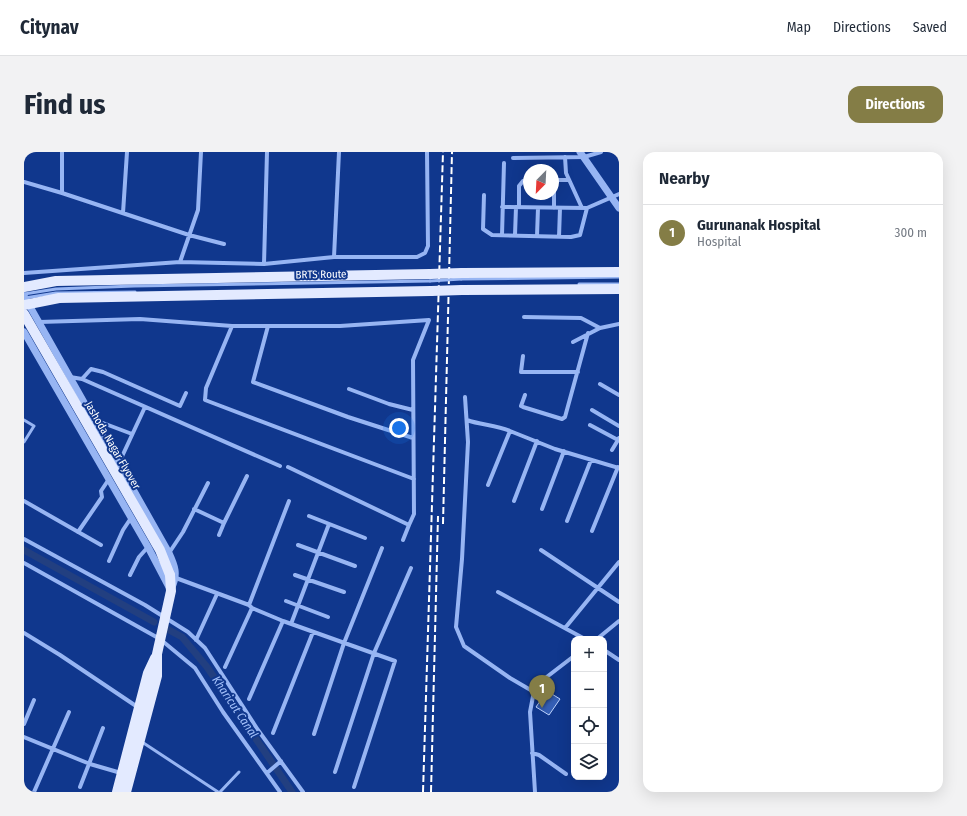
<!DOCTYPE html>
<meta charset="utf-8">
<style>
:root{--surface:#fff;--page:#f2f2f3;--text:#1f2937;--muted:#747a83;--line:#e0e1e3;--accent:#847d46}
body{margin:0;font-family:"Fira Sans Condensed",sans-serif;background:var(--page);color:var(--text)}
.controls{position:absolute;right:12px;bottom:12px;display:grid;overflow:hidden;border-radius:8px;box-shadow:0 4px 16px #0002}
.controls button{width:36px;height:36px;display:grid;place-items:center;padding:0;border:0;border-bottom:1px solid var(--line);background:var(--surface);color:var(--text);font:20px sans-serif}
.compass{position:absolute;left:499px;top:12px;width:36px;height:36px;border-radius:50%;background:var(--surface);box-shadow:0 4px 16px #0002;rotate:204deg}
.you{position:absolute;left:375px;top:276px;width:14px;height:14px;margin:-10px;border:3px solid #fff;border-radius:50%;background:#1a73e8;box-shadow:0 0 0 6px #1a73e833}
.badge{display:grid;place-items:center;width:26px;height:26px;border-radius:50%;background:var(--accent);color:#fff;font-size:13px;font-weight:700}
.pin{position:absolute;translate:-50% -33px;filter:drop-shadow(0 1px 2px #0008)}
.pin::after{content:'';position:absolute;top:21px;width:14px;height:12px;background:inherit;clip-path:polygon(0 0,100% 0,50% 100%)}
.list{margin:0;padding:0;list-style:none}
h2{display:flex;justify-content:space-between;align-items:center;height:52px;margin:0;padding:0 16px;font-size:17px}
h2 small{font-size:13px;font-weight:400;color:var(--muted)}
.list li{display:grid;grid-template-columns:26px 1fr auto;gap:12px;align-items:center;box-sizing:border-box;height:56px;padding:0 16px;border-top:1px solid var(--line)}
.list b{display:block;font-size:15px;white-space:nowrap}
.list p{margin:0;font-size:13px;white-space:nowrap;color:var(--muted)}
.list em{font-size:13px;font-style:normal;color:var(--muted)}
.icon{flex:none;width:22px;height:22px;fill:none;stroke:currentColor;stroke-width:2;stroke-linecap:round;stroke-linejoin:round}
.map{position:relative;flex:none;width:595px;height:640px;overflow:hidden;border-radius:12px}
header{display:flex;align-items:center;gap:24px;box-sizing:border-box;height:56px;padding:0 20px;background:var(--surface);border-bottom:1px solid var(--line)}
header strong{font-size:19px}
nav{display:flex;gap:22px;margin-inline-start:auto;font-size:14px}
.intro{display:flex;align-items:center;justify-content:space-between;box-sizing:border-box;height:96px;padding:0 24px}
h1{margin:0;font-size:28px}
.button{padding:10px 18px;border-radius:12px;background:var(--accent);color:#fff;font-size:14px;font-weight:700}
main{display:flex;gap:24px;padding:0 24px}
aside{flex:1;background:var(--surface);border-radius:12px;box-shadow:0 4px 16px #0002}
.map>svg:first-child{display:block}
</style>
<header>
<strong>Citynav</strong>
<nav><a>Map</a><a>Directions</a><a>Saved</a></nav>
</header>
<div class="intro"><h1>Find us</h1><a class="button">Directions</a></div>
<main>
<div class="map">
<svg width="595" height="640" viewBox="0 0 595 640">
<rect width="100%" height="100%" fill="#10378d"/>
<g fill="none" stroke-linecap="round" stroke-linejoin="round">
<path stroke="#223f80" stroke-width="7" d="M0,398L130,470
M145,478L158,485L183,515L268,640"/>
</g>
<path fill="#345eb5" stroke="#bed3fd" d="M523,539L536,547L525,563L512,555Z"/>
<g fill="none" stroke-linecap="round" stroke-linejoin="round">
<path stroke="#97b5f3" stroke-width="3" d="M437,127L595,125
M555,132H595
M0,142L32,137L110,134L406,129
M1,146L32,141L111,140
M0,268L10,274L0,290
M118,590L194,640
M196,640L215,620"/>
<path stroke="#97b5f3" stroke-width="4" d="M541,5L542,21L558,56
M489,6L560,5L577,0
M529,28H545
M0,30L38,41V0
M38,41L165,83L200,92
M460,43L459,77L468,83L547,85L556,83L563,56
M478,55L563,56L595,42
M495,55V34L499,29L505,28
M530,56V28
M99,61L103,0
M478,83L480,11
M491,83L492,55
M513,84L514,56
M535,85L536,56
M310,105L315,0
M156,110L174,58L177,0
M240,112L243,0
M0,121L156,110L240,112L310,105H393L401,101L404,94L403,0
M500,165L557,166L576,176
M15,170L116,167L208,174H316L405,168L389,208L390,362L385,373
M208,174L182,236L181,248L390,327
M244,174L229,230L324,265L389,286
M549,190L576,176L595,172
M499,204L497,220H554
M46,225L58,227L256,314
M58,227L67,217L79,220L156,254L162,241
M576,232L595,243
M325,237L365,252L389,258
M501,243L497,254L499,255L538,267L541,265L564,181
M441,245L444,290L438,407L432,475L440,494L486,526L510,540
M568,258L595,274
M71,268L108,282
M443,268C457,273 472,273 486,279
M566,273L594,288L595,286
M588,298L594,288
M95,311L121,255
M264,315L385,373L379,388
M464,333L486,279L531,297L595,316
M0,349L77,393
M490,349L513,289
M170,357L200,371L223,324
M518,357L540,299
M285,364L341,386
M543,369L567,308
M568,379L594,315
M54,380L78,345L77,339L85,327
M195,383L200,371
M0,387L121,453L164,480L181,496L234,578L279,640
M274,393L331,414
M517,398L595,450
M145,401L159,380L184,331
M85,409L99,378L107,366
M0,411L136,487L171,516L199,560L256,640
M106,423L115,405L124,395
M271,423L320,440
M152,426L225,453L228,456L259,469L371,509L330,635
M474,440L561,487
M262,449L304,465
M225,453L265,349
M267,472L305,372
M541,476L595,410
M0,481L36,503L115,556
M573,487L595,469
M172,488L193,442
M580,498L595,508
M201,515L228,456
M225,547L259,469
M0,572L10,548
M249,581L289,480
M290,582L320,491L358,396
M0,585L66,612L97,621
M508,601L515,603L542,622
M311,620L350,501L387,416
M243,621L257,609
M56,635L79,576
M10,640L45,560
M511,640L506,560L511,534L550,504"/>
<path stroke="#97b5f3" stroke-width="7" d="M556,0L595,56
M0,144L145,401C151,414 154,422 148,435
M0,180L124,395L145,435"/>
<path stroke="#e3eaff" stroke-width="10" d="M438,121L595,120
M0,135L32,129L406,122
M438,138L595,137
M0,153L35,146L407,139
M93,640L124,521L131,506
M102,640L133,524V502L147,439L146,423"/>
<path stroke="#fff" stroke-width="2" stroke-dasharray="7 3" stroke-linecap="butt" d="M419,372L428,0
M399,640L419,0
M407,640L414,364"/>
<path stroke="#97b5f3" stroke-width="3" d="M406,129L437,127"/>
<path stroke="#e3eaff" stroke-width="10" d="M406,122L438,121
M407,139L438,138
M0,162L136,398L146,423"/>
</g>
<g text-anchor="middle" stroke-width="4" stroke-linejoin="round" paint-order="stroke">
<g font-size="11" fill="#fff" stroke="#10378d">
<text transform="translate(297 122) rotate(-1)" y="4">BRTS Route</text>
<text transform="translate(89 293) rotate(60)" y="4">Jashoda Nagar Flyover</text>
</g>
<g font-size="12" font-style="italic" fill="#a3c0fa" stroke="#10378d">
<text transform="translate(211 555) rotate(56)" y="4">Kharicut Canal</text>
</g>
</g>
</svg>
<div class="controls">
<button>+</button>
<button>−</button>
<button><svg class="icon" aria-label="locate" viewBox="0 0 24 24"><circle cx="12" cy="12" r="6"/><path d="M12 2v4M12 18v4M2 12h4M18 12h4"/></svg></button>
<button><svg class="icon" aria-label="layers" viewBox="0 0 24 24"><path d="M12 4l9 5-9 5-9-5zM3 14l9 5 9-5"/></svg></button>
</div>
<svg class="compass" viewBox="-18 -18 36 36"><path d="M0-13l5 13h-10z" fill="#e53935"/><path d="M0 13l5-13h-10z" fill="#747a83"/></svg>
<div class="you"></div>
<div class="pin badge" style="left:518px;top:556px">1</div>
</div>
<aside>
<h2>Nearby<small></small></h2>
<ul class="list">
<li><span class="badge">1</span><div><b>Gurunanak Hospital</b><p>Hospital</p></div><em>300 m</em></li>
</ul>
</aside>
</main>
